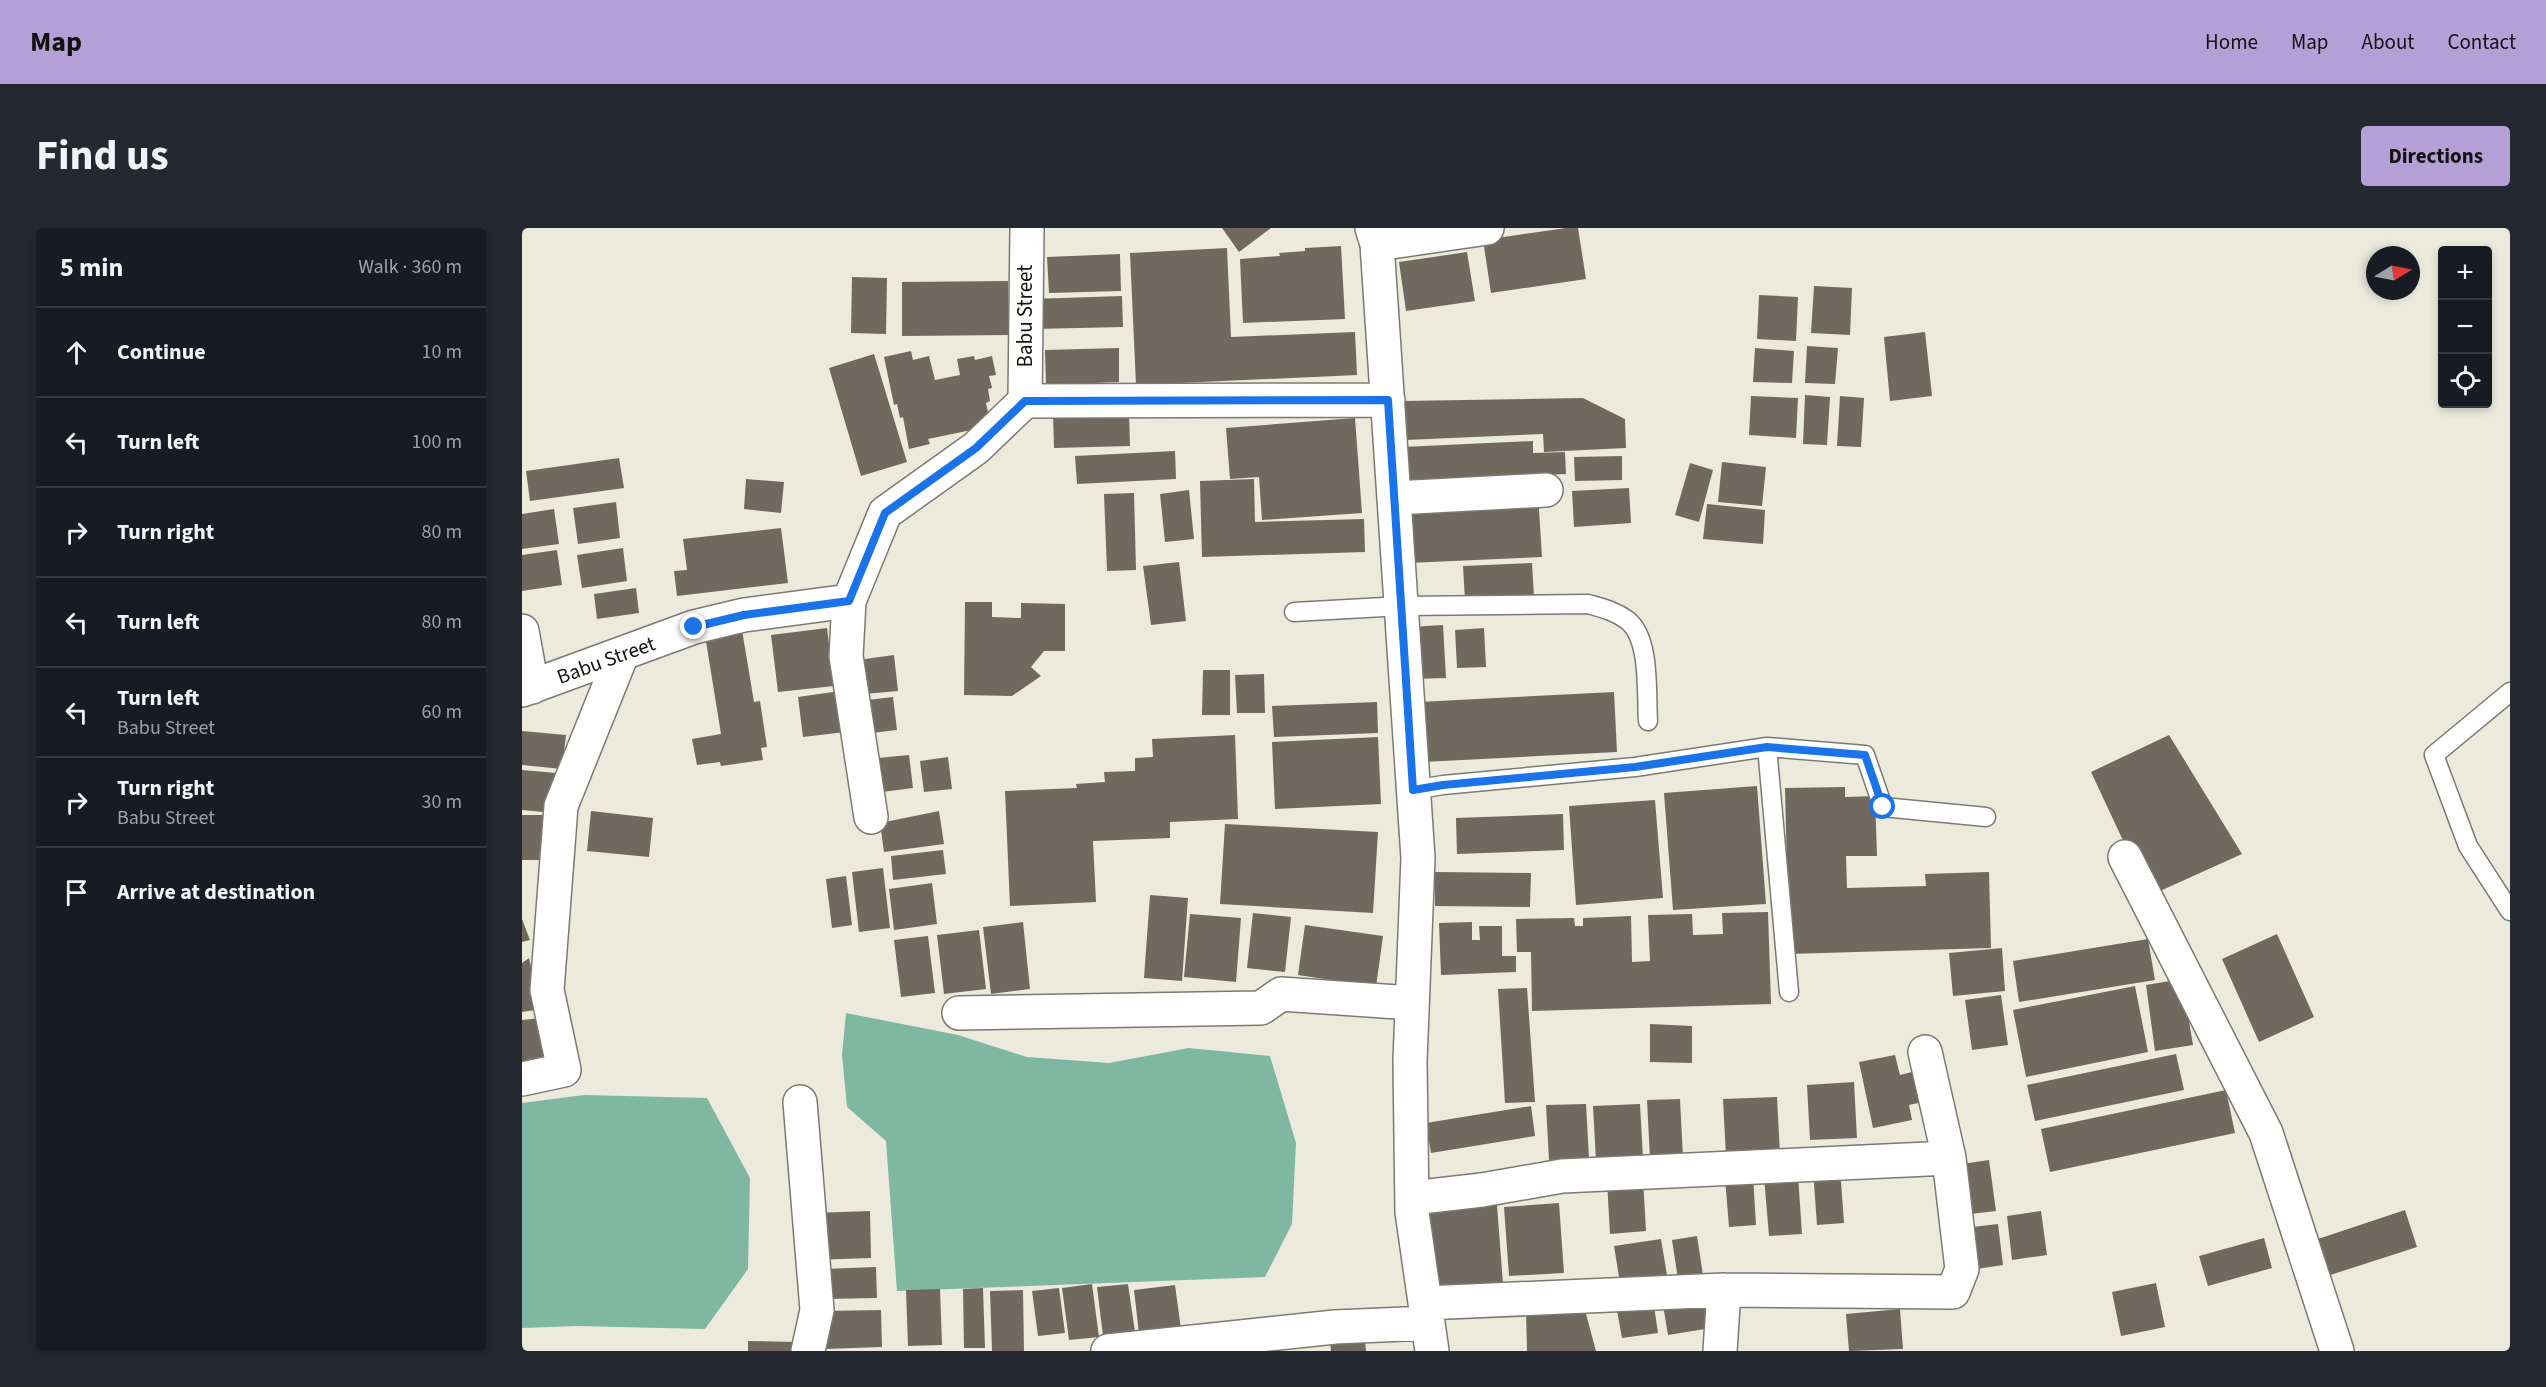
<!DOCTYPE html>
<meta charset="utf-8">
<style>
:root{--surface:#171b24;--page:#242831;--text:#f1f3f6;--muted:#9ea1a6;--line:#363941;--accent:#b49fd6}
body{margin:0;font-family:"Source Sans 3",sans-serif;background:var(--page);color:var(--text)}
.controls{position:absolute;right:18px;top:18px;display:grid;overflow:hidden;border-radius:6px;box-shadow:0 3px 9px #0003}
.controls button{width:54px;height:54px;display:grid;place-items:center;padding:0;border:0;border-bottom:2px solid var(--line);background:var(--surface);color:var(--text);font:30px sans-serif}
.compass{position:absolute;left:1844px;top:18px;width:54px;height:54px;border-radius:50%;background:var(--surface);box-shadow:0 3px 9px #0003;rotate:80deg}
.stop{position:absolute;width:18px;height:18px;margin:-14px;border:4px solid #1a73e8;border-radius:50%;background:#fff}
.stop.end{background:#1a73e8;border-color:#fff;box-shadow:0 2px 6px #0008}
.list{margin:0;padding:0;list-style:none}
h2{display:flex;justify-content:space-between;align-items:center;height:78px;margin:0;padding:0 24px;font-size:26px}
h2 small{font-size:20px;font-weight:400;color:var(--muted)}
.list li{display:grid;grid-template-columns:39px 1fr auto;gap:18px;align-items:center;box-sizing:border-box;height:90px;padding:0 24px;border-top:2px solid var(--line)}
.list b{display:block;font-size:22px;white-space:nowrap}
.list p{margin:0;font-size:20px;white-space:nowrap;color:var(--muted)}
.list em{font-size:20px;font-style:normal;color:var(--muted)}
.icon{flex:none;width:33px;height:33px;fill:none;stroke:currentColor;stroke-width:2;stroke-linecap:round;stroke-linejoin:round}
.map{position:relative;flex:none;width:1988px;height:1123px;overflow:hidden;border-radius:6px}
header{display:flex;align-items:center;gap:36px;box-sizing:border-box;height:84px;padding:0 30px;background:var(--accent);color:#111}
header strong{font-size:28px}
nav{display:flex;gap:33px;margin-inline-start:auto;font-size:21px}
.intro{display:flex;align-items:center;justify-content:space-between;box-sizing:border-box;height:144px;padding:0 36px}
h1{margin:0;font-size:42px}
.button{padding:15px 27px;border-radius:6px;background:var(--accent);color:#111;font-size:21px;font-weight:700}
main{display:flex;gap:36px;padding:0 36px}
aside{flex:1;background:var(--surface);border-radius:6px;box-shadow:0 3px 9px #0003}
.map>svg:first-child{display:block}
</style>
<header>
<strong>Map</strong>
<nav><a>Home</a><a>Map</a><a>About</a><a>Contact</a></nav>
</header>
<div class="intro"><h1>Find us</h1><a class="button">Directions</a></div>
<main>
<aside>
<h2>5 min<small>Walk · 360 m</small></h2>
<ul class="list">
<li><svg class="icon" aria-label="ahead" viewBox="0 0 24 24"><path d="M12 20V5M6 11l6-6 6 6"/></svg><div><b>Continue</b></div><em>10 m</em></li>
<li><svg class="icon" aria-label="left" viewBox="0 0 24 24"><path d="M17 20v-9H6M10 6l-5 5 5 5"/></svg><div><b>Turn left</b></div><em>100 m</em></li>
<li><svg class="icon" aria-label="right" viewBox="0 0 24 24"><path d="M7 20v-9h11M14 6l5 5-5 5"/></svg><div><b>Turn right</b></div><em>80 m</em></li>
<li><svg class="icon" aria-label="left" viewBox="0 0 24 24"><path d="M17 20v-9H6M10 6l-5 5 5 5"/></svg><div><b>Turn left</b></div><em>80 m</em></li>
<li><svg class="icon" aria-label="left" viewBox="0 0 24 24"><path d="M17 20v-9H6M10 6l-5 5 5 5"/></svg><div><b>Turn left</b><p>Babu Street</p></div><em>60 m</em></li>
<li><svg class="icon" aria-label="right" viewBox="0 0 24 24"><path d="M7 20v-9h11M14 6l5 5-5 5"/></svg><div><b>Turn right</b><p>Babu Street</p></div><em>30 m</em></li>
<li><svg class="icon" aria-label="arrive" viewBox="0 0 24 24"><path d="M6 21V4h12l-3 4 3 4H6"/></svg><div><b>Arrive at destination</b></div></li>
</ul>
</aside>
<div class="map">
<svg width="1988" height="1123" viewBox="0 0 1988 1123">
<rect width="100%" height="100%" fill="#ebeadd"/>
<path fill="#7fb7a3" d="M324,785L436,807L505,829L587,835L667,820L748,828L774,915L770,996L743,1049L375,1063L364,913L325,879L320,827Z
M62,867L185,870L228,950L226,1041L183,1101L55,1098L0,1100V875Z"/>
<path fill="#716960" d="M700,0H749L717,24Z
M1044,0H1056L1064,51L969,65L961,12Z
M819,18L823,91L721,95L718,31L758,28L757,25L783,23V20Z
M705,20L709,109L833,104L835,147L614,157L608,25Z
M945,24L953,73L884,83L877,34Z
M598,26L599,63L527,65L525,29Z
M330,49L365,50L364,106L329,105Z
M486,53L487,107L380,108V54Z
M1292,58L1330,60L1328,107L1289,105Z
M1237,67L1276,69L1274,113L1235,111Z
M600,68L601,99L511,101L510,71Z
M1403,104L1410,168L1368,173L1362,109Z
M1285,118L1316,120L1313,156L1283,155Z
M597,120V154L524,157L523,122Z
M1233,120L1272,123L1270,155L1231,154Z
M389,123L391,132L407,128L413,152L438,147L435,131L452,128L453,132L470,128L474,147L467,148L470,160L466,161L468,173L464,175L469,198L406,211L408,216L387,221L381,189L378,190L375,176L372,177L362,129Z
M352,126L385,234L339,248L307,140Z
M1283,167L1308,169L1305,217L1281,216Z
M1229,168L1276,170L1274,210L1227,207Z
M1318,168L1342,170L1339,219L1315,218Z
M1061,170L1103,191L1104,220L1022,224L1021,206L883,212L881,173Z
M607,184L608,218L532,220L531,186Z
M833,190L840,285L740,292L737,249L708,251L704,200Z
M1011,213V225L1043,224L1044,246L882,254L880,219Z
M653,223L654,251L555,256L553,228Z
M1100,228V252L1053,253L1052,229Z
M97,230L102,260L8,273L4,243Z
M1200,234L1244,239L1240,278L1196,274Z
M1168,235L1191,242L1177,294L1153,287Z
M224,251L262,254L259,285L222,281Z
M732,251L733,294L842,291L843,324L680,329L678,253Z
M1107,260L1109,295L1052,299L1050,263Z
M667,262L672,311L643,314L638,266Z
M612,265L614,342L585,343L582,266Z
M1016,266L1020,329L886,335L883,272Z
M94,274L98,310L56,316L51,280Z
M1185,276L1243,282L1241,316L1181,311Z
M32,281L37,316L0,321V286Z
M259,300L266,355L155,368L152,343L165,342L161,311Z
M101,320L105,353L60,360L55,327Z
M35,322L40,357L0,363V327Z
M657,334L664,393L629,397L621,338Z
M1010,335L1012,369L943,372L941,338Z
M114,360L117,385L75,391L72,366Z
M443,374H470V389L499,390V375L543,376V423H522L509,439L519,448L490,468L442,467Z
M219,396L232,474L238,473L245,519L239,520L241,532L199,538L198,534L175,537L170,511L199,506L182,401Z
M921,397L924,450L890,451L888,399Z
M305,400L312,458L256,464L249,407Z
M962,400L964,439L935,440L933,402Z
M372,427L376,463L332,467L328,433Z
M681,442H708V487H680Z
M742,446L743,485H715L713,447Z
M318,463L323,504L281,509L276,469Z
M1092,464L1095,524L901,534L897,474Z
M371,469L375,502L341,506L337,473Z
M855,474L856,505L752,509L750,478Z
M0,503L44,507L40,541L0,537Z
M713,507L716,591L648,594V610L571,613L574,674L488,678L483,563L555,560L554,556L583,554L582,544L613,543V530L631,529L630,511Z
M1647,507L1720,626L1627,668L1569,544Z
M856,509L859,576L753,581L750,514Z
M387,527L391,560L360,564L356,530Z
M426,529L430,561L402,564L398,533Z
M0,542L34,545L32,585L0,582Z
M1235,558L1244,676L1151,682L1142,565Z
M1323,559V569L1353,568L1355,628H1324L1325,660L1404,658L1403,646L1467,644L1469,720L1267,726L1263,560Z
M1133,572L1141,670L1054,677L1047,578Z
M69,583L131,590L127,629L65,623Z
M417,583L422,616L362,624L358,595Z
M1041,586L1042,622L935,626L934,590Z
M0,587H22V632H0Z
M703,596L856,604L851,685L698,676Z
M421,622L424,646L371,652L369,628Z
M361,640L368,700L337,704L330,644Z
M913,644L1009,645L1008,679L913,678Z
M324,648L330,697L310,700L304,651Z
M410,655L415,696L372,702L367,661Z
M628,667L666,670L660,753L622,750Z
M1246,684L1249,776L1010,783L1009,724H995L994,691L1052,690L1053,698H1061V690L1109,688L1110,734L1128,733L1126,687L1170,686L1171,707L1201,706L1200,685Z
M731,685L769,689L763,744L725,740Z
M668,686L719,690L714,754L662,749Z
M0,691L8,712L0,714Z
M501,694L508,761L469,766L461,699Z
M950,694V712H958L957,698H980V728H994V744L919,747L917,695Z
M783,697L861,708L854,759L776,747Z
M457,702L464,761L422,766L415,707Z
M1755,706L1792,789L1737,814L1700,731Z
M406,708L413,765L379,769L372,712Z
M1626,711L1633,752L1497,774L1491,733Z
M1480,720L1483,763L1431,768L1427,725Z
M7,730L19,781L0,784V735Z
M1660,751L1671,817L1633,823L1624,757Z
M1613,758L1626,824L1504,849L1491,782Z
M1005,760L1013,874L983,875L976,761Z
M1479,767L1486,817L1450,822L1443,772Z
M19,790L25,838L0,841V792Z
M1128,796L1170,798V835L1128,834Z
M1654,826L1662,862L1513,893L1505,857Z
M1373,827L1378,847L1394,843L1401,874L1387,877L1390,892L1351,900L1337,834Z
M1332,854L1335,910L1288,912L1285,857Z
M1704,862L1713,905L1528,944L1519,901Z
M1255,869L1258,926L1204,929L1201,871Z
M1158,871L1161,930L1128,931L1125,872Z
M1064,876L1067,930L1027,932L1024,877Z
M1118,876L1121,930L1074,933L1071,878Z
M1009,878L1013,908L909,925L904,895Z
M1467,932L1474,983L1440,987L1433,937Z
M1318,940L1322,995L1295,997L1291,942Z
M1276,947L1280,1006L1247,1008L1242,949Z
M1231,948L1234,997L1207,999L1203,950Z
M1121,951L1124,1003L1088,1006L1085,953Z
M1037,975L1042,1045L987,1048L982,979Z
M975,977L981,1056L907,1062L901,982Z
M1883,982L1895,1019L1799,1050L1787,1014Z
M348,983L349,1030L292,1032L291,985Z
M1519,983L1525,1027L1490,1032L1485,988Z
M1476,996L1481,1037L1448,1042L1442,1000Z
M1175,1008L1181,1047L1156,1051L1150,1012Z
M1742,1010L1750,1040L1686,1058L1677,1028Z
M1139,1011L1146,1053L1099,1061L1092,1018Z
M354,1039L355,1070L303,1071L302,1041Z
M1634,1055L1643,1099L1599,1108L1590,1064Z
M570,1056L577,1109L547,1112L540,1060Z
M606,1056L613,1104L581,1108L575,1059Z
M653,1057L660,1109L618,1114L612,1062Z
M461,1060L463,1120H442L441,1061Z
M537,1060L543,1105L516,1108L510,1063Z
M418,1061L420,1117L386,1118L384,1062Z
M501,1062L502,1123H470L468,1063Z
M1184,1070L1189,1100L1146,1107L1141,1077Z
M1131,1071L1136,1105L1100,1110L1094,1077Z
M1378,1081L1381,1121L1327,1123L1324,1086Z
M359,1082L360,1119L303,1121L302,1083Z
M1004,1083L1064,1086L1074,1123H1005Z
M842,1101L844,1123H809L807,1104Z
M226,1113L275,1114V1123H226Z"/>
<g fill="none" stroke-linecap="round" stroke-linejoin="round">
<g stroke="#7b7a6f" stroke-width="21">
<path id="lane" d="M772,384L880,378L1066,376C1080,380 1093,383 1105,392C1129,410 1124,465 1126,493
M1988,464L1912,527L1946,618L1988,683
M1245,519L1267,764
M891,562L921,557L1113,539L1245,519L1343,527L1361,579L1464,589"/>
</g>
<g stroke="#7b7a6f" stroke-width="36">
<path id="street" d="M850,0L855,16L896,630L888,833L890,984L910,1123
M855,16L965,0
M503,173L866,172
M873,270L1024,262
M327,373L324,428L349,589
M0,403L10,459
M0,462L172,399L222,387L327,373L363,285L454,220L503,173L505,0
M1603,629L1744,905L1815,1123
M437,785L739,780L759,766L890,775
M0,851L42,842L25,762L39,578L100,426
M278,874L295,1082L286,1123
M890,970L960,962L1040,948L1427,930L1403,824
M903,1075L1202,1062L1431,1064L1440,1041L1427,930
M586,1123L813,1099L906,1095
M1198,1123L1202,1062"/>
</g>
<use href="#lane" stroke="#fff" stroke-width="18"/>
<use href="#street" stroke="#fff" stroke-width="33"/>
</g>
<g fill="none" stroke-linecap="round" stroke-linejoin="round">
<path stroke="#1a73e8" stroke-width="8" d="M172,399L222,387L327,373L363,285L454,220L503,173L866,172L891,562L921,557L1113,539L1245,519L1343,527L1361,579"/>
</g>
<g text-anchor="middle" stroke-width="5" stroke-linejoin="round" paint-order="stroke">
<g font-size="21" fill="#14130f" stroke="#fff">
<text transform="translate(503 88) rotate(-90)" y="7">Babu Street</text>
<text transform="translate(84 432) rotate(-20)" y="7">Babu Street</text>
</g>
</g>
</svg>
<div class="controls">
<button>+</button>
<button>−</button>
<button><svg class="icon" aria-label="locate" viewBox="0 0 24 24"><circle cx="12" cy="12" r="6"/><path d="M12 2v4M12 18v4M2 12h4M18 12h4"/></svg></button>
</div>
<svg class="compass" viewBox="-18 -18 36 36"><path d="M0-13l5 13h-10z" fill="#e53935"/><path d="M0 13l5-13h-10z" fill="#9ea1a6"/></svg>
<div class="stop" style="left:1361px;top:579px"></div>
<div class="stop end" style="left:172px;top:399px"></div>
</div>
</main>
